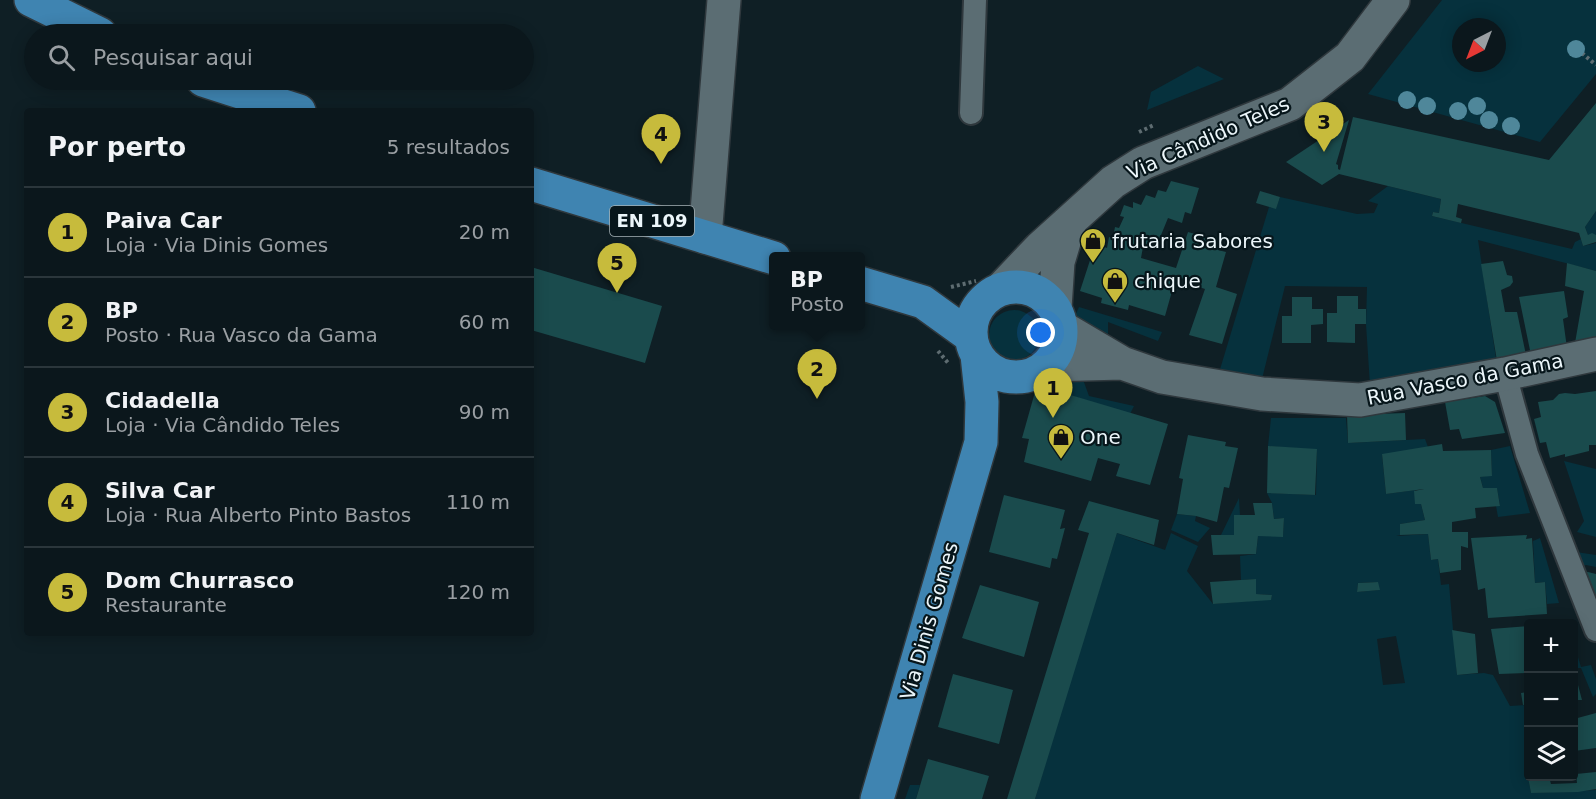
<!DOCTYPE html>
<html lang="pt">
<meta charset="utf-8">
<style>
:root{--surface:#0b171c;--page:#192429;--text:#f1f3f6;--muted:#9a9fa3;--line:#2b363b;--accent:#c7bb3c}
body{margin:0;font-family:"DejaVu Sans",sans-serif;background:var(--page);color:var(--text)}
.controls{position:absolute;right:18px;bottom:18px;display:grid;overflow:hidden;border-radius:6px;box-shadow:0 3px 15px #0003}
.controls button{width:54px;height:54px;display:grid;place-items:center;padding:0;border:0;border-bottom:2px solid var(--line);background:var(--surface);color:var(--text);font:30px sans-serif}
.compass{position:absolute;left:1452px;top:18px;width:54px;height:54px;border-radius:50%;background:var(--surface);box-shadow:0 3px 15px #0003;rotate:222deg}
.you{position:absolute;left:1041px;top:333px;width:21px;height:21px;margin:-15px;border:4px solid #fff;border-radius:50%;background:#1a73e8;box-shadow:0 0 0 9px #1a73e833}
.badge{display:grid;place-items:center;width:39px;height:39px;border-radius:50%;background:var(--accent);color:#111;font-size:20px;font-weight:700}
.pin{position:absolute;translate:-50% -50px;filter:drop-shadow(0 2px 3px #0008)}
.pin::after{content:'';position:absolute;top:32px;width:21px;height:18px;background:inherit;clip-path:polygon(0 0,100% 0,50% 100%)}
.popup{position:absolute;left:769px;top:252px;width:96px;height:78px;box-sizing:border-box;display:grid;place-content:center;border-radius:6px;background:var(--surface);filter:drop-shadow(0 2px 4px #0005);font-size:20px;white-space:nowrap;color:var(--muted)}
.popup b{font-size:22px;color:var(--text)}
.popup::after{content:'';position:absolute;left:50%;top:100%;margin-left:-12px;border:12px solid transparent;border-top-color:var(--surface)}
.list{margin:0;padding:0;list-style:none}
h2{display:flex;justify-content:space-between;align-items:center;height:78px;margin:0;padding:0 24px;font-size:26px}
h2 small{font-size:20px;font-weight:400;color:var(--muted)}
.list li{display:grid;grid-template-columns:39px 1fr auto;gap:18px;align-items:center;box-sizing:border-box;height:90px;padding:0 24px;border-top:2px solid var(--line)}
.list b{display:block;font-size:22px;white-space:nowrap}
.list p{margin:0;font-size:20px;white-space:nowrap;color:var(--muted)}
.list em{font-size:20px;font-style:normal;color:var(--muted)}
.icon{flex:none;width:33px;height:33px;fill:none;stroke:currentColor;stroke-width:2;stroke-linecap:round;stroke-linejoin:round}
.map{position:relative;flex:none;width:1596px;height:799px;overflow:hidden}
.search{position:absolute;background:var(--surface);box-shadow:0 3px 15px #0003;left:24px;top:24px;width:510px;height:66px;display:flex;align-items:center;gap:15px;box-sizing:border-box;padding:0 21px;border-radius:33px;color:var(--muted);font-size:22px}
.panel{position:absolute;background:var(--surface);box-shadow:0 3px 15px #0003;left:24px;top:108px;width:510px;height:528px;border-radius:6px}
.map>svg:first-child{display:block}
</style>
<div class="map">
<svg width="1596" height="799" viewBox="0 0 1596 799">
<rect width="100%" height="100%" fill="#0f1f25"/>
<path fill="#06313d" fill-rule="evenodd" d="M1442,0H1596V74L1540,142L1368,94ZM1461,27H1497V63H1461Z
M1198,66L1224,79L1147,110L1151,92Z
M1388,186L1441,199L1439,213L1433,212L1432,216L1572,249L1575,242L1581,239L1583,246L1596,243V271L1478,240L1497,365L1370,385L1366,324L1367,287L1285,286L1261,383L1218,376L1269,207L1276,208L1280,197L1357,214L1374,213L1378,204L1368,201Z
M1596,211V235H1588L1585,227Z
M1079,307L1162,332L1158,341L1108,322V348L1074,318Z
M989 335a25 25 0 1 1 50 0a25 25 0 1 1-50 0Z
M1081,374L1089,396L1134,406L1130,414L1044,387L1050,381Z
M1271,418H1346L1348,443L1425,439L1428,447L1382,455L1386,494L1415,490V504H1421L1425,520L1400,524V535L1396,536L1428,534L1431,560L1438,559L1441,585L1449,584L1457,675L1484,673L1493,675L1510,706L1528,705V736L1526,737L1527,752H1524L1531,793L1596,790V799H1035L1059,716L1117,533L1165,550L1171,533L1198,546L1187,571L1213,604L1271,599L1272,595L1256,594V579L1241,580L1240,556L1256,554L1258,536H1283L1284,518L1274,519L1272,503L1267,493L1316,495L1317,450L1268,446ZM1377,582L1379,590L1357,592L1358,583ZM1396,636L1405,683L1383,685L1377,639Z
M1510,446L1530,513L1498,517L1496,506L1500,505L1497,489L1483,488L1480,477L1492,475L1491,450Z
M1564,461L1596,469V537L1577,532L1584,521Z
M1239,498L1240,515H1234V535H1221Z
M1177,514L1196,516L1195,521L1210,528L1198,542L1171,530Z
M1540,538L1559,603L1547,604L1545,582L1535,583L1533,541Z
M1576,552L1596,555V567L1586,565L1582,566Z
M1574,644L1581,667L1591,665L1596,679V694L1593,697L1581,668H1574Z
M910,785H920L916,799H905Z"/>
<path fill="#1a4b4d" d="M1596,103V211L1585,227L1588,235L1592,233L1596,235V242L1583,246L1579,233L1458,204L1456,217L1462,219L1461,223L1432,216L1433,212L1439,213L1441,199L1339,174L1322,185L1286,162L1349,120L1336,164L1338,165V169L1340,170L1353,117L1549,160Z
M1171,181L1199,188L1191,214L1185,212L1182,223L1168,218L1159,240L1150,237L1149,249L1143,247L1141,258L1176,268L1188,232L1220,241L1218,250L1226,252L1216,287L1237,294L1222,344L1189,335L1205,289L1193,285L1195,281L1176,277L1165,316L1129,305L1128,310L1101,303L1102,298L1080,291L1094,248L1101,250L1102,246L1107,248L1109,237L1113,238L1115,227L1119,228L1124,217L1120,216L1124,205L1133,208V202L1141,205L1146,195L1155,198L1158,190L1166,192Z
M1260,191L1280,197L1276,209L1256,203Z
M1503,261L1507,275L1512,276L1513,282L1510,286L1501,290L1505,312H1517L1526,355L1497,361L1481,264Z
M1567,263L1596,271V337L1575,343L1584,291L1565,286Z
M531,267L662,306L645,363L531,330Z
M1564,291L1568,317L1563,319L1567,348L1531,355L1519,297Z
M1337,296H1358V309H1366V324H1355V343L1327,342V313H1337Z
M1292,297H1312V309H1323V324L1311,325V343H1282V316H1292Z
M1037,385L1168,424L1150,485L1116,476L1120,464L1098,458L1091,481L1024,462L1029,439L1022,438Z
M1596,391V445H1589V451L1565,457V454L1550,458L1546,442L1540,443L1534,419L1541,417L1538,402L1553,400L1559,394L1565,393L1575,394Z
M1485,396L1495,402L1505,433L1462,439L1459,429L1450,430L1445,402Z
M1405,413L1406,440L1348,443L1347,415Z
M1188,435L1226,442L1225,446L1238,448L1229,488L1224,487L1217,522L1196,516L1177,514L1183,479L1179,478Z
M1442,444L1443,451L1491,450L1492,476L1480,477L1483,488H1497L1500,506L1475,508L1476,518L1452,522V532H1468V548L1461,546V570L1440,573L1438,559L1431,560L1428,534L1400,535V524L1425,520L1421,504H1415L1414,491L1424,489L1386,494L1382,454Z
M1268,446L1317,449L1315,495L1267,493Z
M1004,495L1065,510L1060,529L1065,528L1057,559L1052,558L1050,568L989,552Z
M1089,501L1159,520L1154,545L1117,533L1035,799H1007L1089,533L1078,530Z
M1253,503H1272L1274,519L1284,518L1283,537L1258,536L1256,554L1213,555L1211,535H1234V515H1255Z
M1527,535L1526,539L1532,538L1535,583L1545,582L1547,614L1488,618L1485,588L1478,590L1471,538Z
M1584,571L1596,574V608Z
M1256,579V594L1272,595L1271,600L1213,604L1210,582Z
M1378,582L1380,590L1357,592L1358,583Z
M980,585L1039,602L1024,657L962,638Z
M1528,626V677L1527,673L1499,674L1491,629Z
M1452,630L1475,634L1478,673L1457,675Z
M1574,670L1582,700H1574Z
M953,674L1013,690L999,744L938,727Z
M1528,692V704L1523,705L1521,693Z
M1596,713V748L1574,751V719Z
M1526,736H1528L1527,770L1524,752H1527Z
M928,759L989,776L982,799H916Z
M1596,772V789L1578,792L1531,793L1528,777H1549L1551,784L1577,783L1576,774Z"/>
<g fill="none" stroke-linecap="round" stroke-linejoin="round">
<g stroke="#2f383d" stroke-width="26">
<path id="street" d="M971,113L975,0
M1505,374L1527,454L1596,630"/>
</g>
<g stroke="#2f383d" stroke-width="36">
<path id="secondary" d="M705,237L724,0
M1001,289L1040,248L1113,182L1143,163L1290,104L1350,57L1393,0
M1055,308L1058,262L1070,222
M1061,327L1122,363L1162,377L1262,394L1360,400L1505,374L1596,354
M1048,365L1122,363"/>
</g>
<g stroke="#2f383d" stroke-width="36">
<path id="primary" d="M31,0L100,34
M203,80L299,111
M531,184L774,258
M860,283L923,302L970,336
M971 332a45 45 0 1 1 90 0a45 45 0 1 1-90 0Z
M877,799L981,442L982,402L977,355"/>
</g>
<path stroke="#5e6c71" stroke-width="4" stroke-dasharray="3 3" stroke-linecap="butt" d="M1582,53L1596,65
M1139,132L1154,125
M951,287L976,281
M938,351L949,364"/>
<use href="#street" stroke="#5b6d73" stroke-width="22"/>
<use href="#secondary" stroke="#5b6d73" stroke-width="33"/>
<use href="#primary" stroke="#3f84b1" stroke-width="33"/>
</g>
<g fill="#4f879a">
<circle cx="1576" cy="49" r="9"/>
<circle cx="1407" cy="100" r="9"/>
<circle cx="1427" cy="106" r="9"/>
<circle cx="1477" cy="106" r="9"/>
<circle cx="1458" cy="111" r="9"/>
<circle cx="1489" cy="120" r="9"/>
<circle cx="1511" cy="126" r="9"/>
</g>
<defs>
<g id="shop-pin" transform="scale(1.35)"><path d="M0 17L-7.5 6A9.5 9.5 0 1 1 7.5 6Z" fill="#c7bb3c" stroke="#07161b"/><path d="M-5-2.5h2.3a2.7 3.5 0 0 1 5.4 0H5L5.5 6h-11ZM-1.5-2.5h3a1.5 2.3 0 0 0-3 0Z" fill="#111"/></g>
</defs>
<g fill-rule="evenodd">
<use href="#shop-pin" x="1093" y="241"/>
<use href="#shop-pin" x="1115" y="281"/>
<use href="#shop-pin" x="1061" y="437"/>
</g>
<g text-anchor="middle" stroke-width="4.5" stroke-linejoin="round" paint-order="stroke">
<rect fill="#07161b" stroke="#a7b3b7" stroke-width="1.5" x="610" y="206" width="84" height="30" rx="4.5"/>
<g font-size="18" font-weight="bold" fill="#ecf6fa">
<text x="652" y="227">EN 109</text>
</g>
<g font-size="20" fill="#ecf6fa" stroke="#07161b">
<text transform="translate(1208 138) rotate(-24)" y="7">Via Cândido Teles</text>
<text transform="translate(1465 379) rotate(-11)" y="7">Rua Vasco da Gama</text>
<text transform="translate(929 621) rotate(-74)" y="7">Via Dinis Gomes</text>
</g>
<g font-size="20" fill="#ecf6fa" stroke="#07161b" text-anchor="start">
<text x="1112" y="248">frutaria Sabores</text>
<text x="1134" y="288">chique</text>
<text x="1080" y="444">One</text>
</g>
</g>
</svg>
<div class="controls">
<button>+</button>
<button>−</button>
<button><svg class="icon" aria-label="layers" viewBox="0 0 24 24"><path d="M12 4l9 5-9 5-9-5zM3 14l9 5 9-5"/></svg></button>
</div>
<svg class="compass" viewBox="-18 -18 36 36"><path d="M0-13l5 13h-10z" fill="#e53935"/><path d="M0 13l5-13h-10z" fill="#9a9fa3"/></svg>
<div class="you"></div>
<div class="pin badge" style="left:1053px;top:418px">1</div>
<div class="pin badge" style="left:817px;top:399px">2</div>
<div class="popup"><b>BP</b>Posto</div>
<div class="pin badge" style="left:1324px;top:152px">3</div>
<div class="pin badge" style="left:661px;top:164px">4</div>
<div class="pin badge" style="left:617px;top:293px">5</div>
<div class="search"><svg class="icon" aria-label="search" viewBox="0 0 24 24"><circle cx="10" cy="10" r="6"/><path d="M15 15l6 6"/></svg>Pesquisar aqui</div>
<section class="panel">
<h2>Por perto<small>5 resultados</small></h2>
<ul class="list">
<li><span class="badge">1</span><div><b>Paiva Car</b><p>Loja · Via Dinis Gomes</p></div><em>20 m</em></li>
<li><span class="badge">2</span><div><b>BP</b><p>Posto · Rua Vasco da Gama</p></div><em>60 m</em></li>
<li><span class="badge">3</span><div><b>Cidadella</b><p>Loja · Via Cândido Teles</p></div><em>90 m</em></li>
<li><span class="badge">4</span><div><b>Silva Car</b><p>Loja · Rua Alberto Pinto Bastos</p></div><em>110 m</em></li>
<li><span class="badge">5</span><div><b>Dom Churrasco</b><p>Restaurante</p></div><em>120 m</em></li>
</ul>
</section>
</div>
